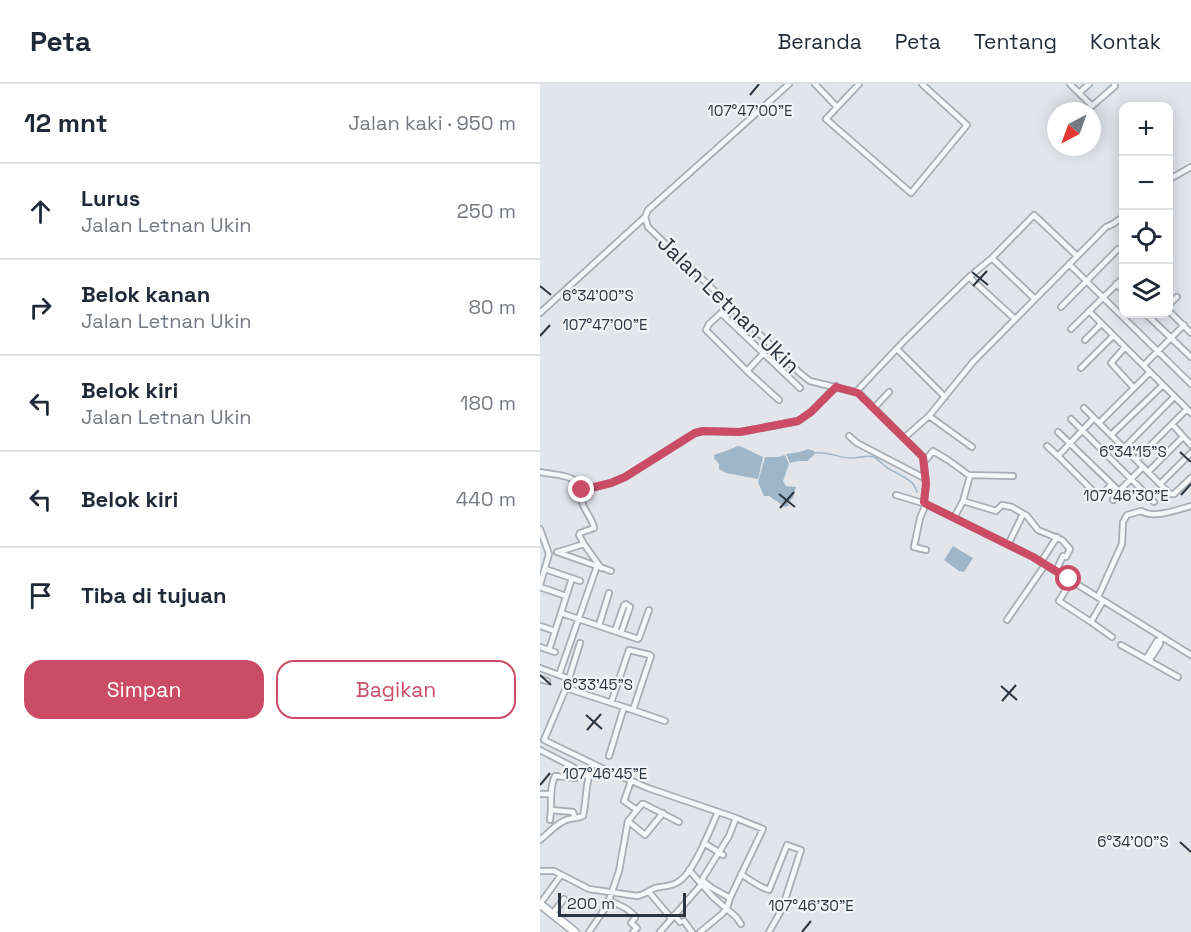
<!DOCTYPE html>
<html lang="id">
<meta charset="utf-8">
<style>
:root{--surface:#fff;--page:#f6f6f7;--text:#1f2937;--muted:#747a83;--line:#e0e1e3;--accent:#cb4c67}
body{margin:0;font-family:"Space Grotesk",sans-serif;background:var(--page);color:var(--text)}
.controls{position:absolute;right:18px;top:18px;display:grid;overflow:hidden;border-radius:12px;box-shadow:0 3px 15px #0003}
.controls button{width:54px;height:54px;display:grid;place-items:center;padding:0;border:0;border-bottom:2px solid var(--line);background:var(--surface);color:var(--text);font:30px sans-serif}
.compass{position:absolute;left:507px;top:18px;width:54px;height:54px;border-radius:50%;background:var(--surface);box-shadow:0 3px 15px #0003;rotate:221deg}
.scale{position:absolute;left:18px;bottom:15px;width:128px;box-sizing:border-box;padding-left:6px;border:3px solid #2b3542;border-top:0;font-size:16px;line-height:21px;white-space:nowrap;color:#2b3542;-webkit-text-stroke:4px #f2f5f8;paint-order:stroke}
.stop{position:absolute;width:18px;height:18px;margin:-14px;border:4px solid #cb4c67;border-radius:50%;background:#fff}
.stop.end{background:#cb4c67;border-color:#fff;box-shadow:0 2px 6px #0008}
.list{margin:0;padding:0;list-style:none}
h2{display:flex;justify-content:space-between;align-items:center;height:78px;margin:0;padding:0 24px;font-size:26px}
h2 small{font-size:20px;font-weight:400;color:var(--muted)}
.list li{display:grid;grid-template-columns:39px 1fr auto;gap:18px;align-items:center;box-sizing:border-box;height:96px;padding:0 24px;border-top:2px solid var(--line)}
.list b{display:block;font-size:22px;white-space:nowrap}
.list p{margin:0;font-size:20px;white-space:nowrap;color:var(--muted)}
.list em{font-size:20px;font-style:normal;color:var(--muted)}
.actions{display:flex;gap:12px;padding:18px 24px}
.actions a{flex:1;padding:14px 0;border:2px solid var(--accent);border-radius:18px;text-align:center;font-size:21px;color:var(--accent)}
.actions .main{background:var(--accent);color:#fff}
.icon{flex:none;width:33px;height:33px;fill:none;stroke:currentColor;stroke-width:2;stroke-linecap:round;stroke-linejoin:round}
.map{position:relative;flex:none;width:651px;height:848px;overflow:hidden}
header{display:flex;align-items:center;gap:36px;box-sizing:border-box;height:84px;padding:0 30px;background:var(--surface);border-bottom:2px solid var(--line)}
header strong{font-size:28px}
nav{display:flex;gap:33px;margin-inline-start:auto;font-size:21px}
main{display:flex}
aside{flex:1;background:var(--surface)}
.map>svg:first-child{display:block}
</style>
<header>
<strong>Peta</strong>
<nav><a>Beranda</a><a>Peta</a><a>Tentang</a><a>Kontak</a></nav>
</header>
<main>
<aside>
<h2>12 mnt<small>Jalan kaki · 950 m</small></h2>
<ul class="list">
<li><svg class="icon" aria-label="ahead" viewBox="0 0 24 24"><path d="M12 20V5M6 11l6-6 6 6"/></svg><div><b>Lurus</b><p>Jalan Letnan Ukin</p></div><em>250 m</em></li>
<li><svg class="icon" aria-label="right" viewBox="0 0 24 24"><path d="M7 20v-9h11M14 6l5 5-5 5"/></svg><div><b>Belok kanan</b><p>Jalan Letnan Ukin</p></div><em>80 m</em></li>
<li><svg class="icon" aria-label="left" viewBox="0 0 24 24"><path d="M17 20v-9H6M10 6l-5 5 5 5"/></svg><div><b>Belok kiri</b><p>Jalan Letnan Ukin</p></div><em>180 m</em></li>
<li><svg class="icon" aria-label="left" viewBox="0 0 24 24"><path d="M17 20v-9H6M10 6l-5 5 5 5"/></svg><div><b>Belok kiri</b></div><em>440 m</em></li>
<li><svg class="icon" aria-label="arrive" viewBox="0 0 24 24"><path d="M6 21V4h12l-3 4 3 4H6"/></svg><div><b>Tiba di tujuan</b></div></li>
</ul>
<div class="actions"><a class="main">Simpan</a><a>Bagikan</a></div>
</aside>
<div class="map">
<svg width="651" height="848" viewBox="0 0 651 848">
<rect width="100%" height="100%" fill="#e2e6ea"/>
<path fill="#9fb6c9" d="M197,362L202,363L223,373L218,395L186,389L179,385V380L174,374V371C181,368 191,366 197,362Z
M268,365L274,367V371L267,377H258L250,379L246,370L260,368Z
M245,371L249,380L243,397L246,402L256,403L253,414L248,419L249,422L245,423L229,412H224L218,398L225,373H238Z
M413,462L433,474L424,488L419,487L404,476Z"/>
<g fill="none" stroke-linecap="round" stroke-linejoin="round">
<path stroke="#9fb6c9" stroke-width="1.5" d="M274,369C289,367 298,374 311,374C318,375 327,370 334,373C338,375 342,380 345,382C356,391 373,393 377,408"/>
<g stroke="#a7adb4" stroke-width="8">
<path id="minor" d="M249,0L108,126L105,133L108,143L261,290L270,297L319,309L383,373L386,400L384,418L386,420L493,473L651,571
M275,0L297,23
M319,0L286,35L371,109L427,41L382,0
M530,0L552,22L575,2L574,0
M539,9L549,0
M628,96L651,83
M452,174L495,215
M529,180L651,300
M429,193L475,235
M576,200L584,207
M190,221L169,240L166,246L207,287L239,316
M628,221L637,213
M521,223L578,165
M628,226L651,249
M549,227L651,329
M0,229L105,133
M181,229L260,304
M606,230L651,273
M531,245L584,193
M545,256L561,240
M585,263L571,279L594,304
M357,265L405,313
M604,281L644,241
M541,284L573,252
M207,287L231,261
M316,308L364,257L429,193L452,174L494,131L537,172
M334,324L349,308
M544,324L630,410H634L651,394
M389,332L432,363
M554,334L518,372L559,413L571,401
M531,335L614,418
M559,339L610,288
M632,340L651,361
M518,348L579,407L603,383
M571,351L623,301
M309,352L317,359L386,395
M364,354L389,332L433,278L566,143L573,140L584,132
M507,362L518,372
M584,364L634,313
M596,376L647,325
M385,377L393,367L408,376L430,392L423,417L414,434
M0,388C16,392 35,389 42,406L71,399L85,393L155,349L163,347L200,348L258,337L271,328L296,302
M608,388L643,353
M429,391L473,392
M620,400L651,369
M42,406C39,425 51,429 54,444L40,449L39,451L44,460L61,484
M356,411L386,420L380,434L374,463L386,466
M573,416L578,407H579
M423,417L456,427L462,421L472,423L487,432L498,446L522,456L530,465L526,473L523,472L516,487
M0,445L9,470L0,501
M468,461L483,430
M17,468L71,487
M18,468L44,460
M501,478L517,453
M5,485L40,497
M531,497L519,517L551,538L572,553
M0,503L26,512
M558,513L582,460L583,438L587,431L601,427C615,435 636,426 651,422
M21,529L98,555L99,554L109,526
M467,536L505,481
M551,538L563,517
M59,541L69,509
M0,542L15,547
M75,547L84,521L86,520L90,523L81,549
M581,561L638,593
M0,563L15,568
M9,566L32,494
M606,575L617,557L620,556L622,553
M609,577L620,560V556
M0,584L27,594
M19,591L57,482
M0,595L7,597
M26,604L40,559
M71,619L89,566L110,571L111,572L93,626
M84,623L125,637
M0,666L33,683L48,693
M69,672L84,623L26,604L4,656L64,685L108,704L196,734L223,745L190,814L187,824L182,830L160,848
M91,697L84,717L97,726
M0,710H11
M35,734L33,728L11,726C11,715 10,702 15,692L35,694
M10,736L11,726
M88,737L105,751L123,729
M0,756C9,749 17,738 29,735C34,734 39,734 43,732C47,715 45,696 53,680
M164,759L183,771
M149,786L173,813L196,833L201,840
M0,787H14L49,805L97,812C104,811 108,807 115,804C122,802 131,803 138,798C154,789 170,745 178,728
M201,790C210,796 219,803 229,806L247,761L261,766L242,825L229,848
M109,808L131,834
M190,814L172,804L163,797V794L189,752L196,734
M69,816L87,825L95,832V834L91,839L97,844L93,848
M0,820L21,791
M13,829L24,815
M134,831L140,838
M144,837L152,848
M49,848L66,823L72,808L79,787L88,737L102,720H104L139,738
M120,848L161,801"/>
</g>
<g stroke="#a2abb6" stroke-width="10">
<path id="primary" d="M0,820L35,848"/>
</g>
<use href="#minor" stroke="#f5f7f9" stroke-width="4.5"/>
<use href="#primary" stroke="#fff" stroke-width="7"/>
</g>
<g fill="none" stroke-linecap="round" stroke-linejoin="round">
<path stroke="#cb4c67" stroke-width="8" d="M42,406L71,399L85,393L155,349L163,347L200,348L258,337L271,328L296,303L318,309L383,373L386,400L384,418L386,420L493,473L529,495"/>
</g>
<path fill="none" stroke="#2b3542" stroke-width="2" d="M210,11L219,0M432,188L448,201M0,202L11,211M433,202L447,187M0,252L10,241M640,368L651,378M239,410L255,423M641,411L651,400M240,424L254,408M0,591L11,601M461,602L477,616M462,617L476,601M46,631L62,645M47,646L61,630M0,701L10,689M640,758L651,768M262,848L271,837"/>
<g text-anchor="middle" stroke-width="4.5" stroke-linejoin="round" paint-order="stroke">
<g font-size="22" fill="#2b3542" stroke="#f2f5f8">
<text transform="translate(189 220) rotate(44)" y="8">Jalan Letnan Ukin</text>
</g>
</g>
<g font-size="15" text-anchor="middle" fill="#2b3542" stroke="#f2f5f8" stroke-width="4.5" stroke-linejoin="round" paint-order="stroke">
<text x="210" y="32">107°47'00"E</text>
<text x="58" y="217">6°34'00"S</text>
<text x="65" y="246">107°47'00"E</text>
<text x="593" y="373">6°34'15"S</text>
<text x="586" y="417">107°46'30"E</text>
<text x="58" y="606">6°33'45"S</text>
<text x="65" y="695">107°46'45"E</text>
<text x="593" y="763">6°34'00"S</text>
<text x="271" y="827">107°46'30"E</text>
</g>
</svg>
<div class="controls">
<button>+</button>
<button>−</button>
<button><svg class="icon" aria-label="locate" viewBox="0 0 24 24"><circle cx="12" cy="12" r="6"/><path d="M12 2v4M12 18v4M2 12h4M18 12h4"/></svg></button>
<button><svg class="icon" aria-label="layers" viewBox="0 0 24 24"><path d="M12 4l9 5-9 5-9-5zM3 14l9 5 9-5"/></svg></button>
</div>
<svg class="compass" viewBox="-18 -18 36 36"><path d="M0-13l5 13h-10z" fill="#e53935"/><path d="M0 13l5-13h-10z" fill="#747a83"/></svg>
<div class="scale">200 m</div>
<div class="stop" style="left:529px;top:495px"></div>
<div class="stop end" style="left:42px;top:406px"></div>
</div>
</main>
